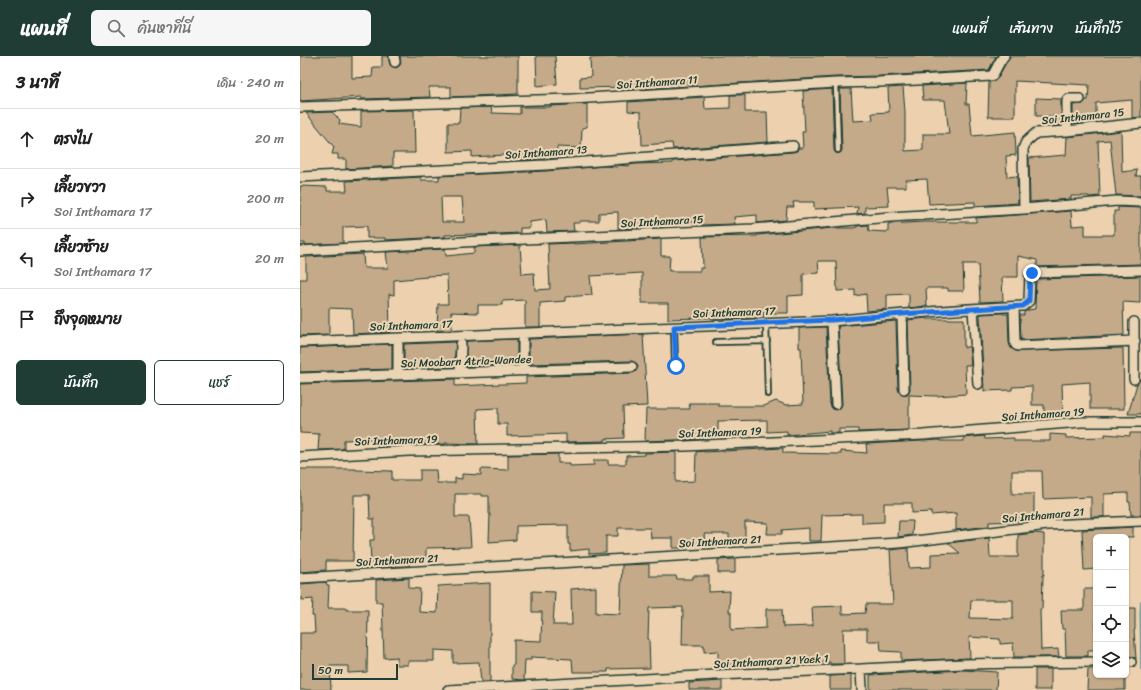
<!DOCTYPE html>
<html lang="th">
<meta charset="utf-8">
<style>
:root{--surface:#fff;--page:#f6f6f6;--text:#222;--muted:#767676;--line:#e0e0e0;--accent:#1f3d34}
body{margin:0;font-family:Sriracha,"Playpen Sans Thai",sans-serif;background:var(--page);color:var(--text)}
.controls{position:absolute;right:12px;bottom:12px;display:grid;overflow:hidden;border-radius:6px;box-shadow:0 1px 3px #0004}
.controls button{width:36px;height:36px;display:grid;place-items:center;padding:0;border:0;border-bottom:1px solid var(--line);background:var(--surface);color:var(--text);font:20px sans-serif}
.scale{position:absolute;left:12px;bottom:10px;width:86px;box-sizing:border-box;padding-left:4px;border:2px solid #1f3d34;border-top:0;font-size:11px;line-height:14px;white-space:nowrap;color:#1f3d34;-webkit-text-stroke:3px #ebd4b4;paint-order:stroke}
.stop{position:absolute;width:12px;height:12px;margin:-9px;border:3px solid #1a73e8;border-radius:50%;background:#fff}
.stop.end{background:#1a73e8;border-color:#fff;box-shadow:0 1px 4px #0008}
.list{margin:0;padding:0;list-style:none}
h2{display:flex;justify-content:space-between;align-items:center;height:52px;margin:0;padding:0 16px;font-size:17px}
h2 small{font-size:13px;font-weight:400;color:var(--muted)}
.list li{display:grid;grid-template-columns:26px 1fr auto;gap:12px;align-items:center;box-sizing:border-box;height:60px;padding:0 16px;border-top:1px solid var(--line)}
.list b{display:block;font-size:15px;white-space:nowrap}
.list p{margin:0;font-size:13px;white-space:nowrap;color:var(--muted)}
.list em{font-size:13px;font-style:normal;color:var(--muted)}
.actions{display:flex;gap:8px;padding:12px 16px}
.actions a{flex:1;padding:9px 0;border:1px solid var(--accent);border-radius:6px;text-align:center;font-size:14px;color:var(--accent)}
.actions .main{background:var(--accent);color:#fff}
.icon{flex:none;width:22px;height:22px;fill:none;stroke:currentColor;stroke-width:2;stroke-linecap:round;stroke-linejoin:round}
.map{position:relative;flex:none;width:841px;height:634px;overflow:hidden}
header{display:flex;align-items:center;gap:24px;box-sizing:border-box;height:56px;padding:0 20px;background:var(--accent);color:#fff}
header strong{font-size:19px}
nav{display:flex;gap:22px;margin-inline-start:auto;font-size:14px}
.search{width:280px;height:36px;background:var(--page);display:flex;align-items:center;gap:10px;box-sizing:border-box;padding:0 14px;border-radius:6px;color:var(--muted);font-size:15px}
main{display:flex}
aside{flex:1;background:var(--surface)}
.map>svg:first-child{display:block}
</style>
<header>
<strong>แผนที่</strong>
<div class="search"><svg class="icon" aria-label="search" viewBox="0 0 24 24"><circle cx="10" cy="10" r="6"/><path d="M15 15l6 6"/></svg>ค้นหาที่นี่</div>
<nav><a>แผนที่</a><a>เส้นทาง</a><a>บันทึกไว้</a></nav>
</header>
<main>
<aside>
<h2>3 นาที<small>เดิน · 240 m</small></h2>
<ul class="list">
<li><svg class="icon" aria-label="ahead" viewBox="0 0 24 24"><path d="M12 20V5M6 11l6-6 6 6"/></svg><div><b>ตรงไป</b></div><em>20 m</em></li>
<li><svg class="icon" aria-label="right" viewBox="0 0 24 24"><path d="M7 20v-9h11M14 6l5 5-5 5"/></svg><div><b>เลี้ยวขวา</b><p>Soi Inthamara 17</p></div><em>200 m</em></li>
<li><svg class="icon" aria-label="left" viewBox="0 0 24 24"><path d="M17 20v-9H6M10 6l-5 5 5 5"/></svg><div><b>เลี้ยวซ้าย</b><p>Soi Inthamara 17</p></div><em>20 m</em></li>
<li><svg class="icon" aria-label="arrive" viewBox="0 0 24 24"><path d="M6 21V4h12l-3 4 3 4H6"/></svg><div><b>ถึงจุดหมาย</b></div></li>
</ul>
<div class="actions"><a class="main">บันทึก</a><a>แชร์</a></div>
</aside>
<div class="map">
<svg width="841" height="634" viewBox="0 0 841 634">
<rect width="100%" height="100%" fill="#edd1ae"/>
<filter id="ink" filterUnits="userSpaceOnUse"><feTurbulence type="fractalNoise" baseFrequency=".025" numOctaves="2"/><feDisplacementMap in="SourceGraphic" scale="8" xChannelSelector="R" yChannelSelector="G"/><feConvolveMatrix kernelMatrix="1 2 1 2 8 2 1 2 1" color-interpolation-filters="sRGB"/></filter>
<g filter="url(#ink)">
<path fill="#7dc5dd" stroke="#578f99" d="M841,545V614L840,556Z"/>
<path fill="#c4aa89" stroke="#1f3d34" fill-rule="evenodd" d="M0,0H52V22L72,21L73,11H82V0H88L90,9L96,12L99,10L101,8L100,0H218V38L151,41V31H129L130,41L61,43V41L0,45Z
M236,0H255L257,28L237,30Z
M310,0H696L689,14L579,20L536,21L328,34V31L280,32V22L291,21L290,2L310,1Z
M710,0H841V61L832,62V44L796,47V66L773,68V49L783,48L786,44H788L789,29L715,25V61H688L689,26L695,25L697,23Z
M667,27L666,48H669L672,80L715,76L716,99L706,100L707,121L717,120L718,147L675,150V146L629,148L627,123L606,124V131H587L589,150L565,151V157L557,158L558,151L514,153V146H493L494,151H487L486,164L457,167V159L434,161L435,168L401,169V166L376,167L375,168H361V171L318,173V156L299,157V165H280V167H273L274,175L247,176L246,164L229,166L230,172H220V177L175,179V178L145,179V181L85,184V182H67V170L43,171V187L5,189V187H0V130L27,131V135H47L46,125L121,121V124H139V120L246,115L305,110L317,111L318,109L329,110V109L335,108L373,107V105L493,96L497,95L498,92H503L502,76H505L503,35L532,33L534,94L536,97H540L542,94L540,33H551L553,65L573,64L572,57L589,56L588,32L603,31L605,56V95L623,94V78H649L645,44H623L622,30ZM141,141H162L164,166H142Z
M430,39H445V56H467L468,86L373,93L372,87L342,89L341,56L328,55V46L404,41L405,53L430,52Z
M736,42L761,43V69L754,70V60H736Z
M287,48V71L282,72L281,92L257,91V102L220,104V98L172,101V95L148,96V67H159L160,52L191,51L192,57L220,58V51H250V50Z
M114,54L115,97H93V110L46,113V103H38V98H32L34,91L6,57L32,56L40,64L39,68L61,71V55Z
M821,75L822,116L837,114L836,120H841V140L816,139L810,84L798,85L800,140L789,141V140H771V143L730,146L729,102L766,99L767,81Z
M818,151L841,152V208L737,211V204L718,200V221H702L703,245L680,246L678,208H663L664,235H648V232H626L627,250L609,252V238L587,239V253L567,255L566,238L555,240V234L537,235L536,205H518L519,217L503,218V239L488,240V257H463L464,262L412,263L411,262H401L368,263V247H342V217L290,220L292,239L265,241V245L240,247V271H225V244L202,245V249H178V257L151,256L152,274L137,275L138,248H148L147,219L127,220V221L94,224V239L89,238L90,276L53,278L52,253L29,252V279L0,280V223H6V201L63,198L64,212H88L86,196L145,193L146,200L174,197V191L220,189L222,218L234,217L235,234L250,233L248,188L274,187V188L361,183V200H370L369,215H400V212H403L402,181L457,180V179L533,172H553L557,171V170L568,169L569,175L588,176V168L624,166H676V162L771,155L772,170L785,169V179H814V155H818Z
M840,220V247L823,246L824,279L721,284L720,259H724V256L728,254L735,253L736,223Z
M703,257V258H708L709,287L711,292L716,295L823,292L824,353H790V326L762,328L763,361L744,362V349H732V330L712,331V334L684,335L680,258Z
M627,262V263H664V292L669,290L671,309H665L666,338L636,340L609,339V374L558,376V373H539V377H530V375L487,379V375L467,376V364L418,365V379H404V383L345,385L346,353H390L389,347H418V350H464L476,345L486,349L503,348L501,292H499V272L526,271L530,348L533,353L537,354L541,351L542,348L538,270L596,265L598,333L601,338L604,339L607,338L609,336L610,333L608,264Z
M343,278L347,350L323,351L324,382L305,383V385L266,386V378L207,380V368H198V352L177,353L178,388L145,387V388L122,389V387H91V390L77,391V383L44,384V393L18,394L19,378L0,377V328L155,323V330L226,327V321L332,317L335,316L338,311L337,308L332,305L229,308V283Z
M217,283V309L166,310V285Z
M156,286L154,311L104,313V288Z
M92,288V313L0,316V292Z
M840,323H841V358H828L837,328Z
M830,377H841V459H831L830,446H828V437L804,438V461H791V441L743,443L742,415H712V438H734V465L719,466V465L689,466V470L656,474V457L631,459V456L612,457V447H584V466L562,467V458L522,459L521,485H509V472L482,474V478H467L468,467L445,466V486H429V478H404L405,488L386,489V492H373V482H351L350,472H318V480H306V497L289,498V493L270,495V488H268V469L216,470V484L189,486L190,458H189V440H182V438H155V461H169L171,491L126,492V504H109V510L76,512V507H71L70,484H74V463H70L69,439H54L53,505H26V514L0,516V413H56V414L92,415V424H120V414H136L137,427H155V422L162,423V418L181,419V413L208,414V399L258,398V407H270V410L294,409V404H308V408H326V400L345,399V397L376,396V426L395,425L396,396L404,395V396L483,392V397L541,398V395L567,397L566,388L640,384V385H664V382L684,380L685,383L714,382V385H750V378L766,379V382L805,381V378L830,380Z
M599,465H613L612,479L598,481Z
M833,471V481H796V513L784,514L782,474Z
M734,477L744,478V519H743L742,553H740L741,594L758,593L759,601H714L713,587L700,588V583L669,581L670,602L601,605V596L581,595L580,585H567V573H543L544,608H530V606L515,607V603L431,608V612L418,613V595L404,596V589H382L383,551L349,552L348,583H349L350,612L308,613V616H273L272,603L231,601V604H225L224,624L212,623V609H214V584L241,585L242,556H232V535L255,536L253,569H272L271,533L296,531V557L320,558L322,509L349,508V520H376L377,523H393V520H409V536L430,535L429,556H431V574L466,572V553H482L483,571L513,570L512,551L542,550V558L565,557L566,548H593L590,494L608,492L609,512L631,511V498L660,497L648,487L689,482L690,501H718V479ZM671,544H713V563L670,562Z
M435,503V517H418V504Z
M109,522V532L120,533L119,556L137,557L138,530L190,527V626H181L179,606L153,607V595L134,594V605H108V609H97V601L84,602L82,546H76V524Z
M26,526L27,529H29L28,552H46V554H68L67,616L48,617V610H30L31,634H0V577H15L14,560H12L13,543L2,544L1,528Z
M784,533H796V594H788V600H766L765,573H762L761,554H784Z
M826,552H835V574H834L836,603L834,601L826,600Z
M735,613H751V634H735Z
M788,613H796V619H825V634H787Z
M663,614L697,616L696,634H570V619Z
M551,619V634H530V620Z
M422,625V634H389V627Z"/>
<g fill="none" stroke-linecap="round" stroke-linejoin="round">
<g stroke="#1f3d34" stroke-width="8">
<path id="lane" d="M536,27L538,94
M466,267L468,338
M374,271L375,310
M416,286L467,285"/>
</g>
<g stroke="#1f3d34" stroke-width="12">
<path id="street" d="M94,0L95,6
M0,51L272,43L536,27L579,26L692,20C697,13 699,5 704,0
M767,75V45L769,43H780
M0,121L246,109L493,90
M724,153L723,93L726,86L736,77L767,75L841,67
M0,195L181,185L453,173L590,161L724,153L817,145L841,146
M714,251L715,287L716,289L718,290L835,285
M673,253L678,328
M602,258L604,333
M532,265L536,348
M0,286L532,265C596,258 659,253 723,250L729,245L730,219L732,217L841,214
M223,315V283
M160,317L161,288
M98,319V289
M0,322L332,311
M834,323V266
M0,401L109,395L385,390L623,379L781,366H841
M0,522L599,487L748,469L841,465
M826,606H831
M561,613L562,634
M148,634L416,619L561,613L663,608L796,606"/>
</g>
<use href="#lane" stroke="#ebd4b4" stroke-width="4.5"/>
<use href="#street" stroke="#ebd4b4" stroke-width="9"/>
</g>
</g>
<g fill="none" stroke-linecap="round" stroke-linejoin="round" filter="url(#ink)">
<path stroke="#1a73e8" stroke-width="5" d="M376,310L374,271L532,264L602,258L673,253L723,250L729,245L730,219L732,217"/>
</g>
<g text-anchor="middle" stroke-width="4" stroke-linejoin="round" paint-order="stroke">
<g font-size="11" fill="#1f3d34" stroke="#ebd4b4">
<text transform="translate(357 26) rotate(-4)" y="4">Soi Inthamara 11</text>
<text transform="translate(783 60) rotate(-6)" y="4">Soi Inthamara 15</text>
<text transform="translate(246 96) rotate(-4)" y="4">Soi Inthamara 13</text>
<text transform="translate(362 165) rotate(-3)" y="4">Soi Inthamara 15</text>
<text transform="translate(434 256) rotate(-2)" y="4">Soi Inthamara 17</text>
<text transform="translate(111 269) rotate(-2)" y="4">Soi Inthamara 17</text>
<text transform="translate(166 305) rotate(-2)" y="4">Soi Moobarn Atria-Wandee</text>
<text transform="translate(743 358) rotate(-4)" y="4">Soi Inthamara 19</text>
<text transform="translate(420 376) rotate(-2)" y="4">Soi Inthamara 19</text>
<text transform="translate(96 384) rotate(-2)" y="4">Soi Inthamara 19</text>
<text transform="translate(743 459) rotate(-5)" y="4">Soi Inthamara 21</text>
<text transform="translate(420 485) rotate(-3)" y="4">Soi Inthamara 21</text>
<text transform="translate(97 504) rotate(-3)" y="4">Soi Inthamara 21</text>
<text transform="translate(471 605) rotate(-3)" y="4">Soi Inthamara 21 Yaek 1</text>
</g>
</g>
</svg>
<div class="controls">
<button>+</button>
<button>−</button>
<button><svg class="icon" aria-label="locate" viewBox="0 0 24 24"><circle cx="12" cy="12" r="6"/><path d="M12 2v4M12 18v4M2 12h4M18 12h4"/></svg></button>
<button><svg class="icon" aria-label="layers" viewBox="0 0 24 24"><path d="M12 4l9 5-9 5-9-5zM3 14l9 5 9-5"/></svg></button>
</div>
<div class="scale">50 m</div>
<div class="stop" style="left:376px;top:310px"></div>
<div class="stop end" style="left:732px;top:217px"></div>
</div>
</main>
